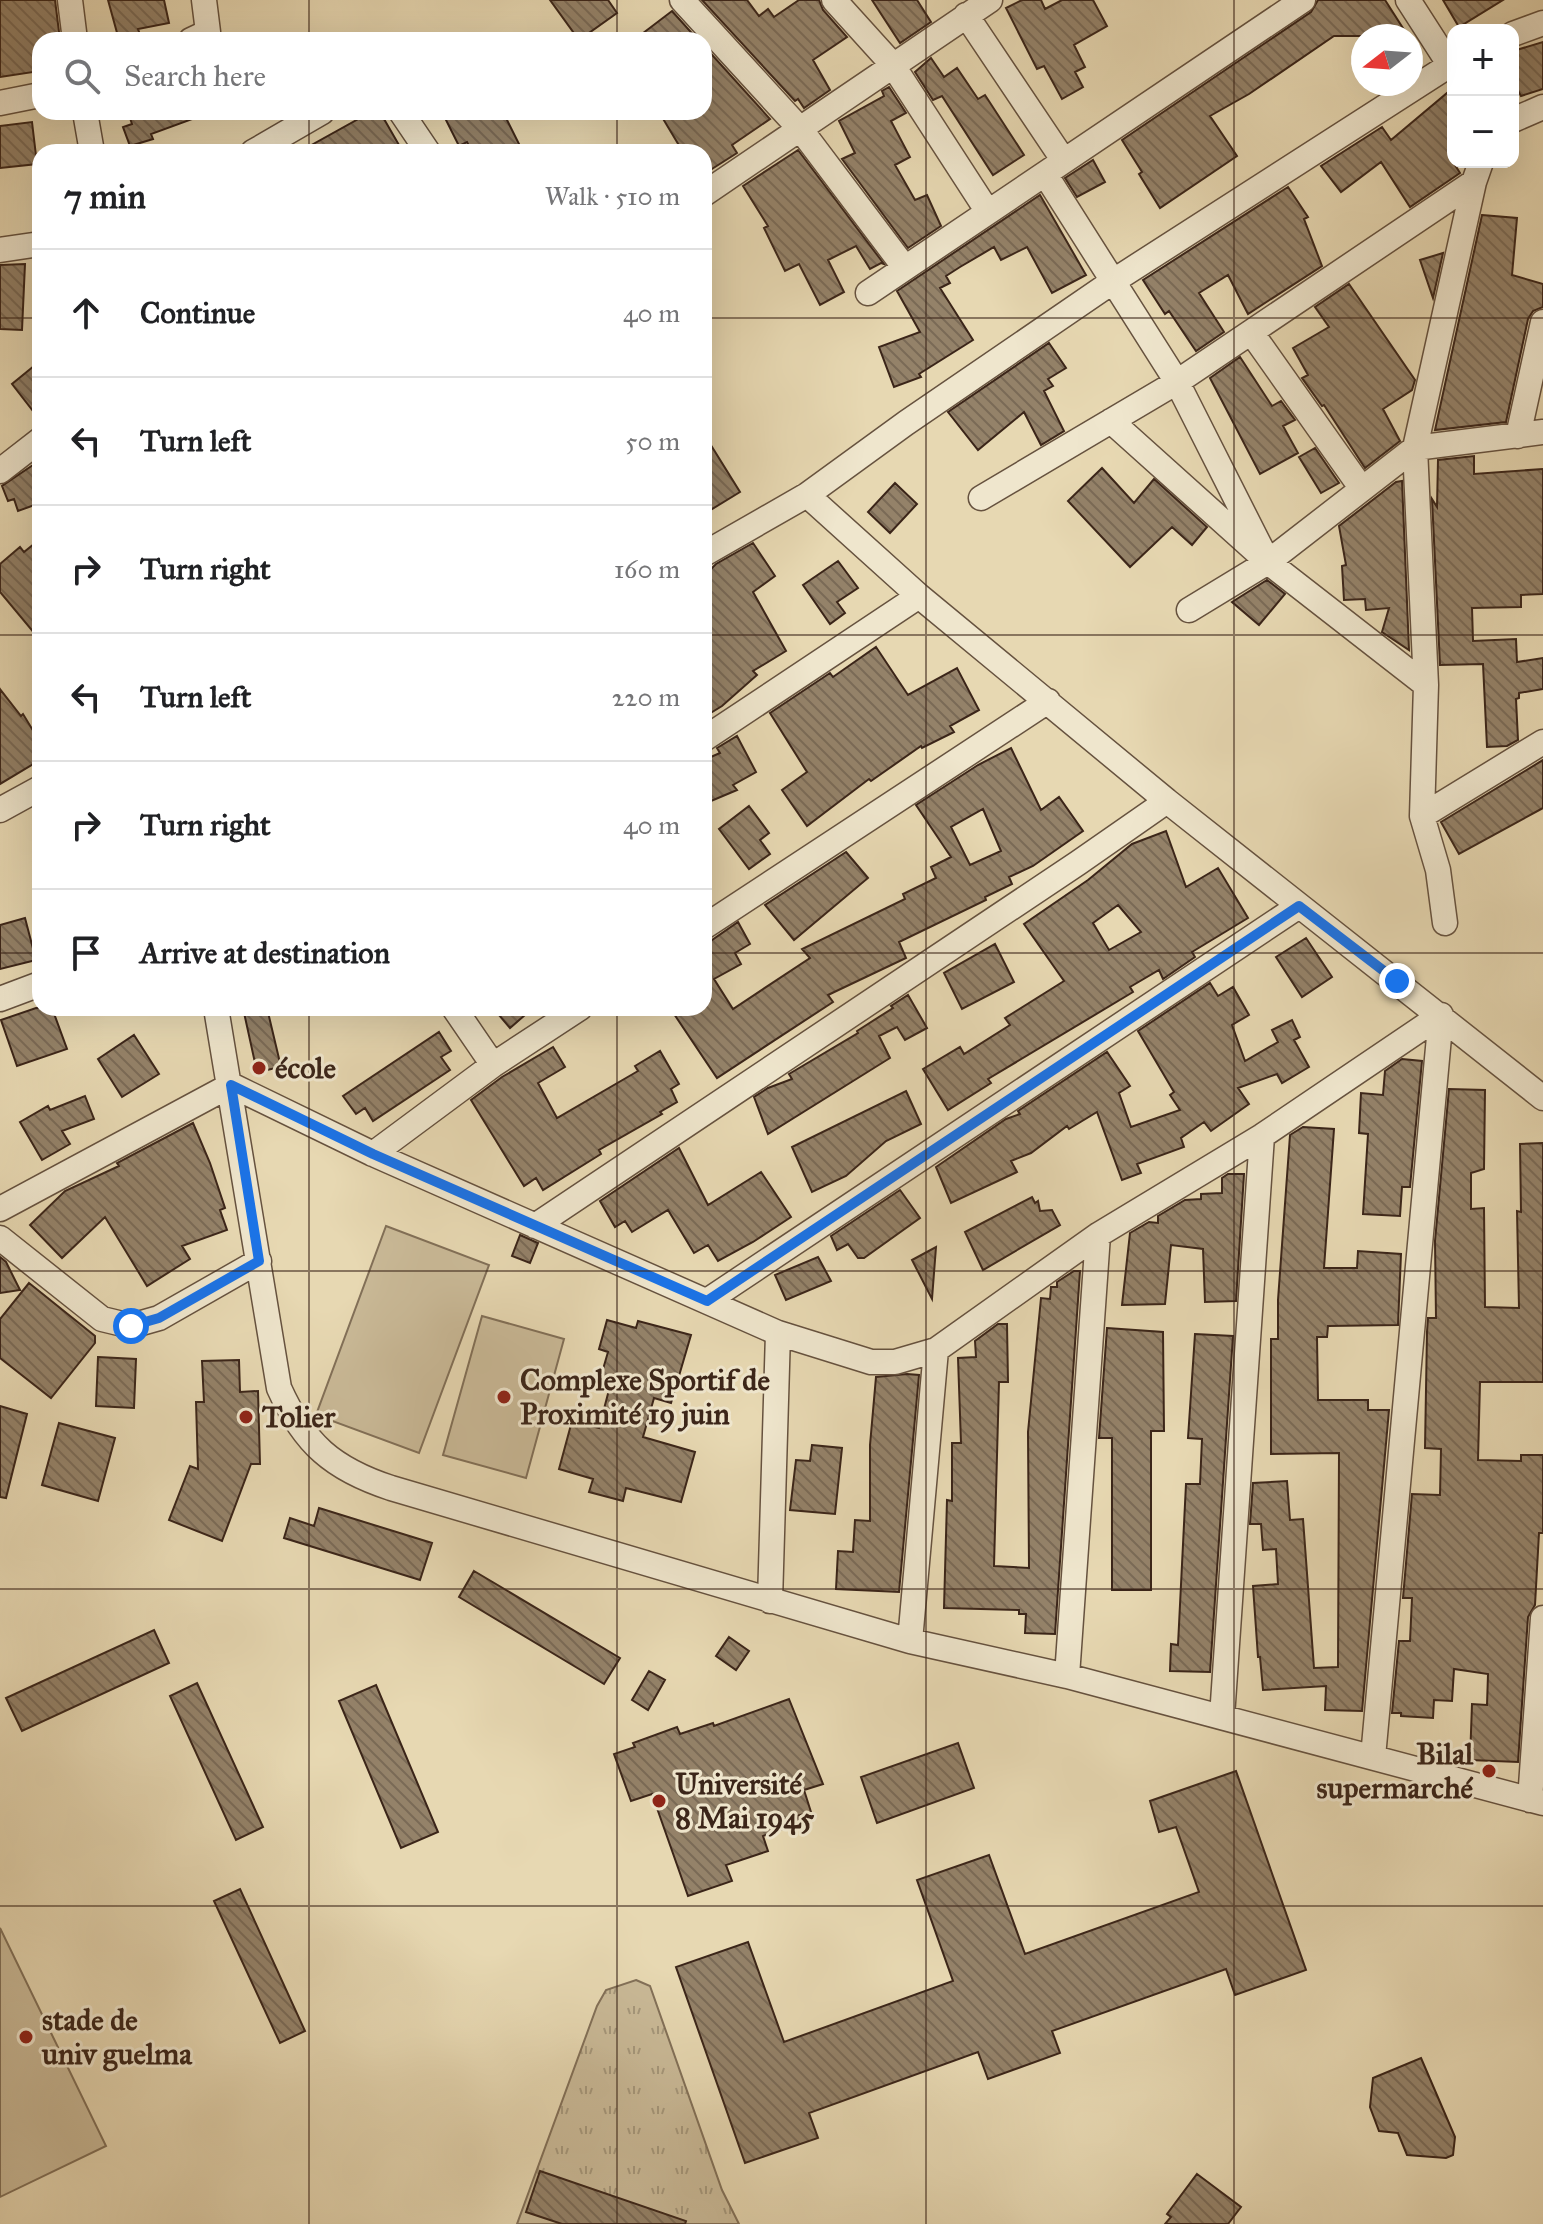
<!DOCTYPE html>
<meta charset="utf-8">
<style>
:root{--surface:#fff;--page:#f6f6f6;--text:#202124;--muted:#757577;--line:#e0e0e0}
body{margin:0;font-family:"IM FELL Great Primer",serif;background:var(--page);color:var(--text)}
.controls{position:absolute;right:24px;top:24px;display:grid;overflow:hidden;border-radius:16px;box-shadow:0 8px 32px #0002}
.controls button{width:72px;height:72px;display:grid;place-items:center;padding:0;border:0;border-bottom:2px solid var(--line);background:var(--surface);color:var(--text);font:40px sans-serif}
.compass{position:absolute;left:1351px;top:24px;width:72px;height:72px;border-radius:50%;background:var(--surface);box-shadow:0 8px 32px #0002;rotate:253deg}
.stop{position:absolute;width:24px;height:24px;margin:-18px;border:6px solid #1a73e8;border-radius:50%;background:#fff}
.stop.end{background:#1a73e8;border-color:#fff;box-shadow:0 2px 8px #0008}
.list{margin:0;padding:0;list-style:none}
h2{display:flex;justify-content:space-between;align-items:center;height:104px;margin:0;padding:0 32px;font-size:34px}
h2 small{font-size:26px;font-weight:400;color:var(--muted)}
.list li{display:grid;grid-template-columns:52px 1fr auto;gap:24px;align-items:center;box-sizing:border-box;height:128px;padding:0 32px;border-top:2px solid var(--line)}
.list b{display:block;font-size:30px;white-space:nowrap}
.list em{font-size:26px;font-style:normal;color:var(--muted)}
.icon{flex:none;width:44px;height:44px;fill:none;stroke:currentColor;stroke-width:2;stroke-linecap:round;stroke-linejoin:round}
.map{position:relative;flex:none;width:1543px;height:2224px;overflow:hidden}
.search{position:absolute;background:var(--surface);box-shadow:0 8px 32px #0002;left:32px;top:32px;width:680px;height:88px;display:flex;align-items:center;gap:20px;box-sizing:border-box;padding:0 28px;border-radius:24px;color:var(--muted);font-size:30px}
.panel{position:absolute;background:var(--surface);box-shadow:0 8px 32px #0002;left:32px;top:144px;width:680px;height:872px;border-radius:24px}
.map>svg:first-child{display:block}
</style>
<div class="map">
<svg width="1543" height="2224" viewBox="0 0 1543 2224">
<defs>
<pattern id="grass-tufts" width="24" height="20" patternUnits="userSpaceOnUse" patternTransform="scale(2)"><rect width="24" height="20" fill="#caba98"/><path d="M3 7l-1-3M5 7V3M7 7l1-3M15 17l-1-3M17 17v-4M19 17l1-3" fill="none" stroke="#a5977b"/></pattern>
<pattern id="building-back-hatch" width="6" height="6" patternUnits="userSpaceOnUse" patternTransform="scale(2)"><rect width="6" height="6" fill="#948269"/><path d="M-1 5l2 2M0 0l6 6M5-1l2 2" fill="none" stroke="#7a6a56"/></pattern>
</defs>
<rect width="100%" height="100%" fill="#e7d8b2"/>
<filter id="stains"><feTurbulence type="fractalNoise" baseFrequency=".0025" numOctaves="4"/><feColorMatrix values="0 0 0 0 .2 0 0 0 0 .09 0 0 0 0 .02 0 0 0 .5 -.17"/></filter>
<radialGradient id="worn" r=".72"><stop offset=".6" stop-color="#630" stop-opacity="0"/><stop offset="1" stop-color="#630" stop-opacity=".3"/></radialGradient>
<path fill="url(#grass-tufts)" stroke="#827058" stroke-width="2" d="M636,1980L650,1986L722,2190L739,2224H517L597,2006L606,1990Z"/>
<path fill="#caba98" stroke="#827058" stroke-width="2" d="M386,1226L489,1265L419,1453L316,1415Z
M482,1316L564,1339L526,1478L443,1455Z
M0,1928L106,2146L0,2197Z"/>
<path fill="url(#building-back-hatch)" stroke="#3b2519" stroke-width="2" fill-rule="evenodd" d="M0,0H55L60,40H40V71L0,77Z
M108,0H164L169,23L138,29L142,40H119Z
M550,0H608L617,13L579,40Z
M702,0H747L759,16L768,9L774,17L799,0H819L823,10L847,37L813,60L830,90L804,108L798,99L795,101Z
M872,0H917L931,22L900,43Z
M1022,0H1041L1045,9L1062,0H1093L1107,26L1074,45L1085,67L1075,72L1083,87L1062,99L1044,66L1037,69L1006,8Z
M1318,0H1385L1408,36H1334L1249,94L1210,116L1237,156L1160,208L1139,174L1142,172L1122,140L1311,12Z
M1443,0H1503L1459,27Z
M672,11L698,40H634Z
M1543,42V89L1521,96L1513,82V51Z
M704,46L770,119L732,145L737,153L704,174V152H683L659,112H704Z
M931,58L944,77L957,68L978,99L985,95L1024,155L993,175L942,96L933,100L915,72Z
M889,87L906,113L891,121L910,157L895,165L915,200L927,195L941,226L908,248L842,159L855,153L839,121L884,96L882,91Z
M1453,88V162L1460,173L1410,207L1381,162L1341,192L1321,166L1382,127L1391,140Z
M128,112H205L206,114L151,134L153,139L130,146L123,127L132,124Z
M371,112H380L403,152H299Z
M442,112H503L523,152H472L467,142L459,146Z
M32,122L37,164L0,168V126Z
M798,150L884,264L881,263L870,269L856,246L828,260L844,292L820,305L799,264L785,271L764,228L768,226L743,186Z
M1093,160L1105,182L1077,197L1065,178Z
M1288,187L1308,217L1304,219L1322,266L1248,314L1228,275L1199,293L1224,332L1196,351L1169,311L1165,314L1143,280Z
M1040,195L1086,275L1052,293L1027,247L1001,260L994,247L960,267L946,276L950,283L940,288L973,340L919,374L921,377L894,387L879,347L920,332L897,291Z
M1482,215L1517,218L1512,275L1543,284V307L1533,311L1528,319L1506,422L1435,430Z
M1443,253L1433,298L1420,260Z
M25,264L22,330L0,329V265Z
M1349,284L1415,380L1412,390L1383,409L1400,441L1365,468L1324,405L1322,406L1302,378L1308,375L1293,348L1329,327L1315,307Z
M1049,343L1066,368L1048,379L1053,386L1044,391L1064,431L1041,445L1024,412L978,450L948,412Z
M1240,357L1272,406L1281,401L1295,420L1283,426L1298,453L1260,474L1210,378Z
M40,361V420L12,384Z
M704,434L740,492L704,514Z
M1315,448L1339,483L1321,493L1299,457Z
M1474,456V474L1543,469V594L1521,595V607L1472,608L1473,641L1516,639L1517,662L1543,658V689L1519,693V698L1516,699L1518,740L1507,746L1487,747L1483,664L1440,665L1432,499L1437,507L1438,460Z
M33,465L40,486V503L18,511L14,499L8,501L2,486Z
M1102,468L1134,503L1154,479L1207,527L1192,545L1172,527L1130,567L1068,501Z
M1402,481L1409,650L1382,632L1389,608L1366,610L1365,599L1344,600L1342,566L1346,565L1339,526L1396,482Z
M895,483L917,504L890,533L868,512Z
M40,539V640L0,592V564L20,547L24,552Z
M753,543L775,576L753,592L786,651L753,671L757,675L722,706L704,717V576L716,564Z
M838,561L858,588L837,602L845,613L830,624L803,585Z
M1267,580L1285,594L1259,625L1232,602Z
M876,647L908,695L957,668L979,710L950,726L954,732L922,748L921,746L871,781L869,779L807,826L782,790L807,772L770,713L830,673L833,677Z
M0,689L21,716L23,714L40,742V760L0,784Z
M737,736L756,772L733,785L737,790L704,804V760L720,753L717,748Z
M1011,748L1041,810L1059,797L1083,831L1033,866L1009,877L1012,884L985,897L986,900L899,942L906,958L828,995L833,1002L717,1078L670,1008H704V942L712,940L738,922L750,944L735,953L741,964L714,979L733,1009L810,958L802,949L905,899L903,894L936,878L931,867L951,857L916,805L978,765ZM983,809L1001,851L970,865L951,827Z
M1543,760V808L1459,854L1441,822Z
M749,806L769,833L760,840L770,854L749,869L719,829Z
M1166,831L1186,887L1218,868L1248,918L1192,952L1195,957L1163,979L1159,970L1130,987L1133,992L988,1079L991,1083L948,1110L923,1069L960,1047L964,1054L1010,1025L1005,1018L1064,981L1024,924L1088,880L1132,844ZM1118,905L1141,932L1109,950L1093,923Z
M846,852L868,878L794,940L765,905Z
M25,918L36,960L0,969V925Z
M1306,938L1332,977L1302,997L1276,957Z
M995,944L1014,982L962,1009L944,973Z
M1210,983L1218,996L1233,987L1249,1015L1232,1025L1245,1061L1278,1042L1272,1030L1292,1020L1300,1037L1294,1040L1309,1067L1282,1083L1277,1074L1238,1088L1249,1104L1211,1131L1204,1122L1181,1138L1184,1147L1137,1164L1141,1173L1122,1180L1097,1112L1069,1129L1067,1126L1031,1153L1011,1161L1017,1172L951,1203L936,1167L1006,1119L1020,1114L1018,1111L1107,1052L1130,1086L1119,1093L1131,1127L1180,1110L1170,1095L1174,1092L1138,1031Z
M908,995L927,1028L905,1040L897,1027L879,1036L890,1058L768,1134L754,1097L768,1088L792,1079L789,1074L858,1033L857,1031L893,1008L891,1006Z
M36,1008H52L67,1049L17,1066L1,1020Z
M243,1008H267L281,1067L257,1072Z
M493,1008H533L510,1028Z
M439,1032L451,1051L441,1057L450,1070L373,1121L365,1108L356,1114L343,1096Z
M134,1035L159,1074L122,1097L98,1059Z
M553,1047L565,1067L538,1083L557,1118L638,1071L635,1066L660,1051L679,1084L671,1089L677,1102L660,1112L662,1114L599,1150L601,1154L543,1190L536,1178L524,1186L471,1100L502,1077Z
M1402,1059L1422,1061L1410,1187H1402L1400,1216L1363,1214L1368,1134L1359,1133L1361,1093L1383,1095L1385,1071Z
M1449,1089L1485,1090L1484,1169L1471,1173V1209L1484,1208L1485,1307L1519,1308L1517,1211L1521,1212L1520,1144L1543,1143V1382H1480L1478,1460L1521,1461V1455H1543V1533H1539L1535,1605L1528,1617L1518,1762L1470,1760L1472,1704L1487,1705L1488,1674L1454,1669L1452,1701L1434,1700L1433,1718L1401,1716V1713H1392L1399,1641H1410L1412,1598H1403L1412,1494L1440,1495L1441,1449L1425,1448L1427,1332L1428,1318H1436L1435,1241Z
M906,1091L921,1124L886,1141L846,1176L812,1192L792,1147Z
M85,1096L94,1119L62,1131L70,1144L42,1160L20,1122L48,1106L50,1110Z
M193,1123L210,1163L225,1208L220,1210L227,1230L182,1246L190,1259L147,1286L105,1217L62,1258L30,1225L65,1191L119,1166L117,1163Z
M1303,1127L1334,1129L1324,1268H1357L1358,1251L1401,1254L1398,1325L1328,1326L1327,1337H1317L1318,1400H1368V1410H1389L1362,1711L1325,1710L1326,1686L1263,1690L1260,1657H1258L1253,1586L1278,1584L1276,1549L1263,1550L1261,1524H1250L1253,1483L1287,1481L1290,1520L1303,1519L1314,1668L1338,1667L1339,1453L1271,1454V1339H1278V1300L1290,1135Z
M679,1148L708,1205L761,1172L791,1217L753,1242L718,1261L708,1245L694,1253L668,1210L632,1232L625,1221L615,1227L600,1201Z
M1228,1174H1244L1236,1301L1205,1302L1203,1249L1171,1245L1165,1304L1122,1305L1130,1233L1149,1222L1158,1223V1216L1185,1200L1201,1199V1194L1222,1193V1178Z
M900,1190L920,1218L864,1258H858L848,1244L837,1250L831,1236Z
M1032,1197L1035,1203L1038,1201L1040,1211L1052,1210L1060,1225L983,1270L965,1232Z
M520,1235L538,1243L530,1263L512,1256Z
M936,1247L932,1299L912,1260Z
M0,1257L6,1262L20,1290L0,1293Z
M818,1257L831,1281L786,1300L775,1275Z
M1074,1271H1080L1055,1634L1025,1633L1026,1614H1019V1610L944,1608L947,1500L952,1501V1443H961L958,1358L976,1357L975,1341L998,1324H1007L1008,1382H999L994,1566L1029,1568L1028,1432L1041,1298L1050,1299L1051,1287H1057V1282Z
M29,1283L95,1336V1343L51,1398L0,1358V1319Z
M607,1320L636,1328L638,1321L691,1335L671,1403L654,1398L643,1437L695,1452L681,1502L626,1488L623,1501L589,1492L593,1479L559,1469L572,1421L599,1428L610,1386L599,1383L608,1352L599,1349Z
M1107,1328L1163,1332L1164,1431H1151V1590H1112V1438H1099Z
M1195,1334L1233,1336L1210,1672L1170,1671L1171,1644L1178,1645L1186,1484H1200L1202,1439L1188,1438Z
M98,1357L136,1359L134,1408L96,1406Z
M239,1360L240,1392L258,1391L260,1464H251L222,1541L169,1520L190,1466L198,1469L196,1402H204L202,1361Z
M907,1374L919,1375L899,1592L836,1589L838,1551L853,1552L855,1520L870,1521V1445L876,1377Z
M0,1406L27,1414L6,1498L0,1497Z
M59,1423L115,1438L98,1501L42,1485Z
M812,1445L842,1448L835,1514L790,1510L796,1460L810,1461Z
M319,1508L432,1543L420,1580L284,1538L290,1518L314,1526Z
M474,1571L620,1658L604,1684L459,1597Z
M154,1630L169,1663L22,1731L6,1698Z
M729,1637L749,1651L736,1670L716,1656Z
M649,1671L665,1680L648,1710L632,1700Z
M197,1683L263,1827L236,1840L170,1696Z
M376,1685L438,1832L401,1848L339,1701Z
M789,1699L823,1784L804,1790L811,1812L797,1816L800,1823L763,1836L768,1851L726,1865L732,1881L688,1896L652,1794L631,1801L614,1754L635,1747L633,1743L677,1727L680,1734L713,1723L714,1726Z
M958,1743L974,1788L877,1823L861,1777Z
M1236,1771L1306,1970L1235,1995L1226,1969L1052,2031L1060,2053L988,2079L978,2052L809,2113L818,2138L745,2163L676,1967L748,1942L784,2042L953,1981L917,1880L989,1855L1025,1954L1199,1892L1176,1827L1159,1832L1150,1801Z
M240,1889L305,2031L280,2043L214,1901Z
M1421,2058L1455,2137L1453,2155L1446,2158L1407,2155L1398,2133L1379,2131L1370,2107L1373,2078Z
M540,2171L686,2221L685,2224H562L526,2212Z
M1197,2174L1241,2207L1228,2224H1165L1171,2217L1167,2214Z"/>
<g fill="none" stroke-linecap="round" stroke-linejoin="round">
<g stroke="#66523f" stroke-width="27">
<path id="minor" d="M70,0L75,40
M682,0L801,130L905,268
M834,0L892,64L988,212
M1408,0L1453,70
M966,15L1064,161
M1513,34L1543,23
M191,40L208,32L204,0
M0,103L40,95
M85,112L92,152
M401,112L428,152
M1513,120L1543,107
M253,152L322,112
M1045,174L1177,382L1268,562
M704,194L990,0
M0,250L40,244
M868,293L1303,0
M1251,332L1362,489
M1111,421L1268,562L1426,685
M1518,436L1543,322
M0,471L40,440
M807,495L919,596L1167,801L1543,1098
M981,498L1177,382L1474,182
M704,554L807,495L906,423L1112,282L1453,63
M1189,610L1268,562L1415,448L1543,432
M704,739L919,596
M0,810L40,788
M1422,816L1426,685L1415,448L1474,182L1481,162
M1445,923L1438,870L1422,816L1543,742
M704,927L1048,701
M0,999L40,984
M216,1008L279,1388C304,1444 333,1469 391,1488L910,1641L1067,1676L1543,1803
M454,1008L493,1065
M373,1154L493,1065L580,1008
M0,1209L231,1085L373,1154L778,1333L871,1362H895L936,1350L1098,1235L1262,1136L1441,1015
M535,1226L1078,863L1167,801
M0,1238L102,1319L131,1326L159,1318L259,1261
M707,1301L1299,906
M770,1601L778,1333
M910,1641L936,1350
M1067,1676L1098,1235
M1222,1717L1262,1136
M1373,1757L1441,1015
M1530,1800L1543,1618"/>
</g>
<use href="#minor" stroke="#efe6cd" stroke-width="24"/>
</g>
<g fill="none" stroke-linecap="round" stroke-linejoin="round">
<path stroke="#1a73e8" stroke-width="10" d="M131,1326L159,1318L259,1261L231,1085L373,1154L707,1301L1299,906L1397,981"/>
</g>
<path fill="none" stroke="#3b2519" stroke-width="2" stroke-opacity="0.55" d="M309,0V40M617,0V40M926,0V2224M1234,0V2224M309,112V152M617,112V152M0,318H40M704,318H1543M0,635H40M704,635H1543M0,953H40M704,953H1543M309,1008V2224M617,1008V2224M0,1271H1543M0,1589H1543M0,1906H1543"/>
<g fill="#8f2418" stroke="#efe6cd" stroke-width="3">
<circle cx="259" cy="1068" r="8"/>
<circle cx="504" cy="1397" r="8"/>
<circle cx="246" cy="1417" r="8"/>
<circle cx="1489" cy="1771" r="8"/>
<circle cx="659" cy="1801" r="8"/>
<circle cx="26" cy="2037" r="8"/>
</g>
<g text-anchor="middle" stroke-width="6" stroke-linejoin="round" paint-order="stroke">
<g font-size="30" font-weight="bold" fill="#3b2519" stroke="#efe6cd" text-anchor="start">
<text x="275" y="1078">école</text>
<text x="520" y="1390">Complexe Sportif de<tspan x="520" dy="34">Proximité 19 juin</tspan></text>
<text x="262" y="1427">Tolier</text>
<text x="1473" y="1764" text-anchor="end">Bilal<tspan x="1473" dy="34">supermarché</tspan></text>
<text x="675" y="1794">Université<tspan x="675" dy="34">8 Mai 1945</tspan></text>
<text x="42" y="2030">stade de<tspan x="42" dy="34">univ guelma</tspan></text>
</g>
</g>
<rect width="100%" height="100%" filter="url(#stains)"/>
<rect width="100%" height="100%" fill="url(#worn)"/>
</svg>
<div class="controls">
<button>+</button>
<button>−</button>
</div>
<svg class="compass" viewBox="-18 -18 36 36"><path d="M0-13l5 13h-10z" fill="#e53935"/><path d="M0 13l5-13h-10z" fill="#757577"/></svg>
<div class="stop" style="left:131px;top:1326px"></div>
<div class="stop end" style="left:1397px;top:981px"></div>
<div class="search"><svg class="icon" aria-label="search" viewBox="0 0 24 24"><circle cx="10" cy="10" r="6"/><path d="M15 15l6 6"/></svg>Search here</div>
<section class="panel">
<h2>7 min<small>Walk · 510 m</small></h2>
<ul class="list">
<li><svg class="icon" aria-label="ahead" viewBox="0 0 24 24"><path d="M12 20V5M6 11l6-6 6 6"/></svg><div><b>Continue</b></div><em>40 m</em></li>
<li><svg class="icon" aria-label="left" viewBox="0 0 24 24"><path d="M17 20v-9H6M10 6l-5 5 5 5"/></svg><div><b>Turn left</b></div><em>50 m</em></li>
<li><svg class="icon" aria-label="right" viewBox="0 0 24 24"><path d="M7 20v-9h11M14 6l5 5-5 5"/></svg><div><b>Turn right</b></div><em>160 m</em></li>
<li><svg class="icon" aria-label="left" viewBox="0 0 24 24"><path d="M17 20v-9H6M10 6l-5 5 5 5"/></svg><div><b>Turn left</b></div><em>220 m</em></li>
<li><svg class="icon" aria-label="right" viewBox="0 0 24 24"><path d="M7 20v-9h11M14 6l5 5-5 5"/></svg><div><b>Turn right</b></div><em>40 m</em></li>
<li><svg class="icon" aria-label="arrive" viewBox="0 0 24 24"><path d="M6 21V4h12l-3 4 3 4H6"/></svg><div><b>Arrive at destination</b></div></li>
</ul>
</section>
</div>
